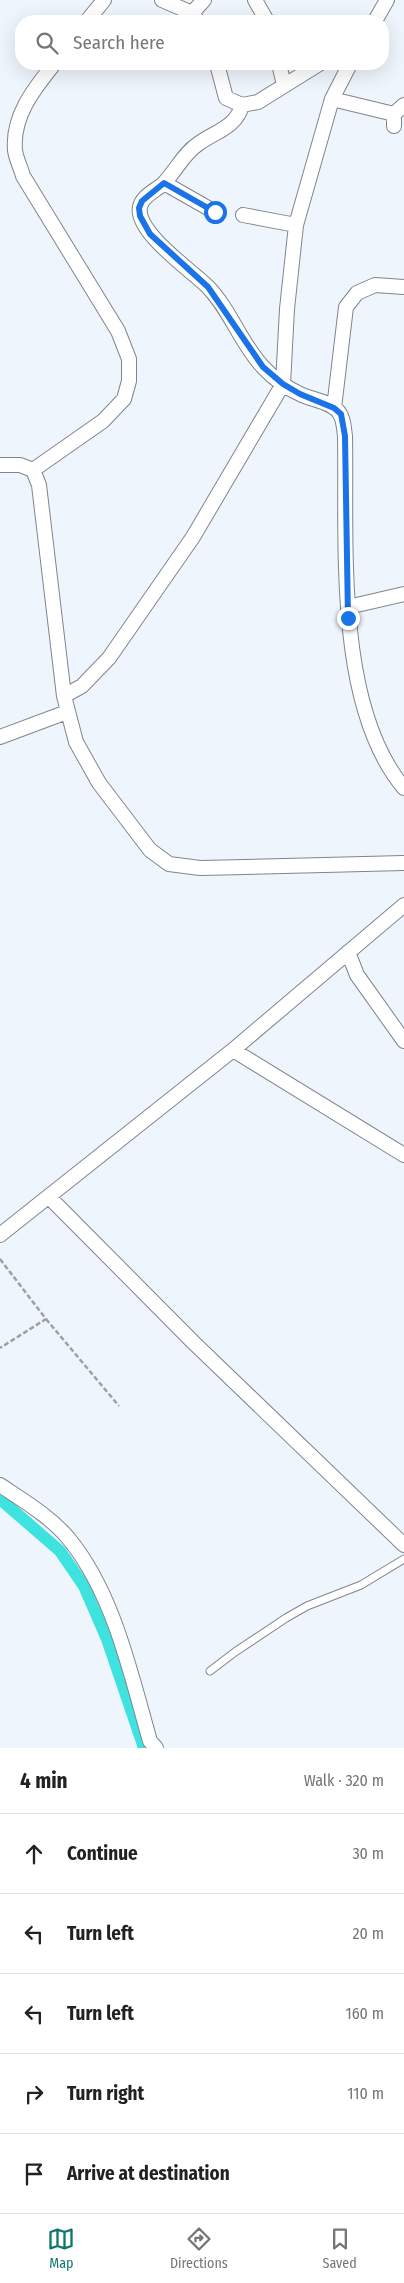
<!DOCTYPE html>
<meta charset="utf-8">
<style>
:root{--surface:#fff;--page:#f2f2f2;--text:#222;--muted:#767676;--line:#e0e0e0;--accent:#0f766e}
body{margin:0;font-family:"Fira Sans Condensed",sans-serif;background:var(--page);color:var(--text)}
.stop{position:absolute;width:15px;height:15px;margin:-11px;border:4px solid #1a73e8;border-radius:50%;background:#fff}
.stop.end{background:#1a73e8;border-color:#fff;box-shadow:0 1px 5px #0008}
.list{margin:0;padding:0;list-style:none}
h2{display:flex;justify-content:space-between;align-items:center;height:65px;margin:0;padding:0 20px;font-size:21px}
h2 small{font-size:16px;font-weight:400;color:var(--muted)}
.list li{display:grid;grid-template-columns:32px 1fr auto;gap:15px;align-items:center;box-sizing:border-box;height:80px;padding:0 20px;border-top:1px solid var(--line)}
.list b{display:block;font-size:19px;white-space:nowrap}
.list em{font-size:16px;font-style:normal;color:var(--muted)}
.icon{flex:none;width:28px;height:28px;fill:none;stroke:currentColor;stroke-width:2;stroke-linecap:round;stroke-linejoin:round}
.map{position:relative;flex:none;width:404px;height:1748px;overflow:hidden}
.search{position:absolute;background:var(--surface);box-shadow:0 5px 20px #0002;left:15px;right:15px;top:15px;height:55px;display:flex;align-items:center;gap:12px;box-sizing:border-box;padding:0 18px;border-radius:20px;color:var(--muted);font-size:19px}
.sheet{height:465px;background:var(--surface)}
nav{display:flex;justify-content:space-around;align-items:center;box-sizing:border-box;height:70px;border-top:1px solid var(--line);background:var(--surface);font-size:14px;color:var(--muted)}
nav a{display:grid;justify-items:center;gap:2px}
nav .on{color:var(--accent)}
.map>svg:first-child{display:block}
</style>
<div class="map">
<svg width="404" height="1748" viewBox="0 0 404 1748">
<rect width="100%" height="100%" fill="#eff5fd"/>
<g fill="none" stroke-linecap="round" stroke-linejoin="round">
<path stroke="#3ee2df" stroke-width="12" d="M0,1499L60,1551L84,1586L107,1639L144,1748"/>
<g stroke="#80858d" stroke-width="9">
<path id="lane" d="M210,1671L235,1652L286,1618L307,1606L361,1585L404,1559"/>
</g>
<g stroke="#80858d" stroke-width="16">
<path id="street" d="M162,0L192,13L198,21
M255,0L267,21
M192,13L204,0
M87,21L104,0
M375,21L387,0
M217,64L226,98L242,105L258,102L319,64
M279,64L284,85
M332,99L394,114
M242,105C237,127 214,132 198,144C183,154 176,171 163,184C155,191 142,196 140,207C135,232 191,270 207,286C230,309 241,344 263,367C273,378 287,388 300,394C312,400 334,402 340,414C344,420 344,430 345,436C347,540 334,705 404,788
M394,126V114L404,105
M164,183L215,212
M243,215L296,225
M334,408L346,307L357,293L375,285L404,287
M0,465H20L33,470L39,485L64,696L76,742L99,783L150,850L169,864L200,868L404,863
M33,470L103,421L124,399L129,381V359L118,331L23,176C21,168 16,159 15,150C12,116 34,89 54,64
M348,607L404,594
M64,696L82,686L109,658L193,537L283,384L287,309L296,225L332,99L350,64
M0,737L67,712
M348,952L357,975L404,1041
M233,1050L404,1155
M49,1197L194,1343L404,1545
M0,1235L233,1050L404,905
M0,1485C24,1501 51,1517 69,1539C114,1594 131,1675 150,1741L156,1748"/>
</g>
<path stroke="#9da1a7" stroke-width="2.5" stroke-dasharray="5 2.5" stroke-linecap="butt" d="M0,1259L46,1319L0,1348
M46,1319L119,1406"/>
<use href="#lane" stroke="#fff" stroke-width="7"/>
<use href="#street" stroke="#fff" stroke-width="14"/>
</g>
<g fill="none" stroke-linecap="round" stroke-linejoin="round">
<path stroke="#1a73e8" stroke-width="6" d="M215,212L164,183L142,201L139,208L140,216L150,234L208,287L263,367L283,384L300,394L334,408L341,414L345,436L348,618"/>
</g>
</svg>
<div class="stop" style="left:215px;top:212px"></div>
<div class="stop end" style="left:348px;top:618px"></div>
<div class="search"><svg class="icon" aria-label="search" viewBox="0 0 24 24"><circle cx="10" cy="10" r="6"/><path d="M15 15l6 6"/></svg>Search here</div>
</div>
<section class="sheet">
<h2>4 min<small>Walk · 320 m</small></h2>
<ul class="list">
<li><svg class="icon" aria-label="ahead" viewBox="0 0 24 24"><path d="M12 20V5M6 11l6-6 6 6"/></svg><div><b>Continue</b></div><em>30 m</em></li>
<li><svg class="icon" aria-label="left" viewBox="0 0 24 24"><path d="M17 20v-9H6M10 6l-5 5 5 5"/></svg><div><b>Turn left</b></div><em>20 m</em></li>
<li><svg class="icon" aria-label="left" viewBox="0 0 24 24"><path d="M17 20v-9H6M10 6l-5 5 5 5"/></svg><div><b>Turn left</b></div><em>160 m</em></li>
<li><svg class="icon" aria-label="right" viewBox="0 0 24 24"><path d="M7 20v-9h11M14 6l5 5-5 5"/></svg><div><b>Turn right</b></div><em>110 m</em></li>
<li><svg class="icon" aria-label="arrive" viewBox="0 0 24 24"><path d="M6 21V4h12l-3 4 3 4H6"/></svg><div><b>Arrive at destination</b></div></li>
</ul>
</section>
<nav>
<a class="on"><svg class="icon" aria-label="map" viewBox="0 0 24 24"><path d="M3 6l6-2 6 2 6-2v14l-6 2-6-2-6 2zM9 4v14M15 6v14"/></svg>Map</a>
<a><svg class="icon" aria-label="directions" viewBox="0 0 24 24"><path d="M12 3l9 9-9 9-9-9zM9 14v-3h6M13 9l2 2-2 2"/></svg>Directions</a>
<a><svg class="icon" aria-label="saved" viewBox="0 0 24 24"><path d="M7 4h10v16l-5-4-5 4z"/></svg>Saved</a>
</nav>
